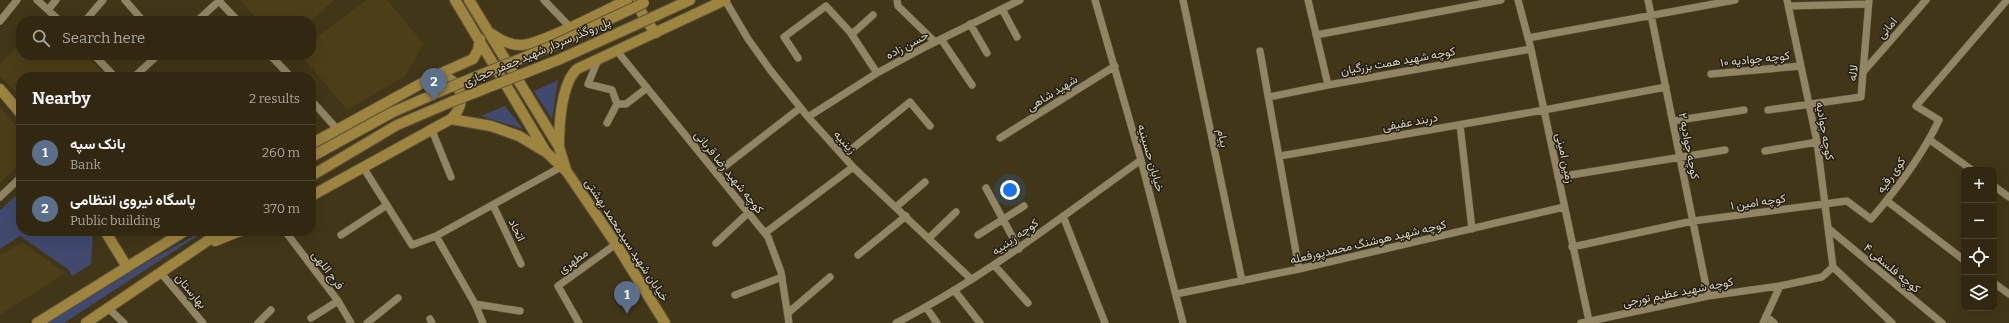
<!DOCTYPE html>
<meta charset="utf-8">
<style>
:root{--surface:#322812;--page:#3d3420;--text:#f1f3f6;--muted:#a8a69f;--line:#4d4432;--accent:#a2b2fd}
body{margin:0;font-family:Bitter,Vazirmatn,serif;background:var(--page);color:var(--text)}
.controls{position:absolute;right:12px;bottom:12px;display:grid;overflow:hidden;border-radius:8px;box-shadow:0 4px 16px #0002}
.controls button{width:36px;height:36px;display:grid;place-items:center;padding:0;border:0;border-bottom:1px solid var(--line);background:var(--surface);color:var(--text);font:20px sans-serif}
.you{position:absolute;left:1010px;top:190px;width:14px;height:14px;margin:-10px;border:3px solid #fff;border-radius:50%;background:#1a73e8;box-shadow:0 0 0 6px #1a73e833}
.badge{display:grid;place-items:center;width:26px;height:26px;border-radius:50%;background:var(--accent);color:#fff;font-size:13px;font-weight:700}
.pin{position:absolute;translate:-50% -33px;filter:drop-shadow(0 1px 2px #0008)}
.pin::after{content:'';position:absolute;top:21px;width:14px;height:12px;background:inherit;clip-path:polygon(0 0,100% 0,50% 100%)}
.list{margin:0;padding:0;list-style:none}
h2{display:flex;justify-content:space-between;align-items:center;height:52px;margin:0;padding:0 16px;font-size:17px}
h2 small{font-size:13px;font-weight:400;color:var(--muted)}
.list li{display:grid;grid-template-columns:26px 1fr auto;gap:12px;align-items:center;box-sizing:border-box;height:56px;padding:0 16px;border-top:1px solid var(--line)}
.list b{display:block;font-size:15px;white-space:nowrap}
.list p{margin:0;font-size:13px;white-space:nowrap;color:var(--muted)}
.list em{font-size:13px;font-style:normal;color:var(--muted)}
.icon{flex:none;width:22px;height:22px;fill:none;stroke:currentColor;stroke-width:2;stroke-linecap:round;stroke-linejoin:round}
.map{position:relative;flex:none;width:2009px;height:323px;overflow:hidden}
.search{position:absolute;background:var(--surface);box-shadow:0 4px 16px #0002;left:16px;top:16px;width:300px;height:44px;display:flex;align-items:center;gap:10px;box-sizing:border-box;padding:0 14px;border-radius:16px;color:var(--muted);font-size:15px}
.panel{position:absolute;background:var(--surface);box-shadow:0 4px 16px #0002;left:16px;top:72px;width:300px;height:164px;border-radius:16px}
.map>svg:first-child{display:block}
</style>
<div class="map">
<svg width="2009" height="323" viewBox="0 0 2009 323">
<rect width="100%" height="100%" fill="#423618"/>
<path fill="#4c3e18" d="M240,0H334L311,21H259Z
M367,0H387L424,44L405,76L347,110L301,55H311V41Z
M21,42V55H84L109,77H21V98L0,76V64Z
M0,107L21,132V163L0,183Z
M22,242L65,273L0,315V255Z"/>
<path fill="#41496f" d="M558,80L552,119L534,91Z
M505,106L523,129L481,116Z
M21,191V231H93L91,264L72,276L68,269L20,236L0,249V210Z
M202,231H205L64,323H48L142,265Z"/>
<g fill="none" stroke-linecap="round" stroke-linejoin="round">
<g stroke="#5c543a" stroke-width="8">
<path id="minor" d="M37,0L60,21
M125,0L143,21
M218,0L238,21
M544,0L570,27
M725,0L748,39L771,71L808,117L853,167L971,279
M897,0L898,6L935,42
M1095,0L1141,160L1183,323
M1183,0L1242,281
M1308,0L1328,85
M1518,0L1531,49L1589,321
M1648,0L1708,296
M1787,0L1817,142L1833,267
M1789,6L1868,4
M1002,9L1017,37
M48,10L56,0
M0,21L17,0
M85,21L103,0
M197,21L220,0
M970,24L987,53
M852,34L873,15
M1316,35L1501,0
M1528,38L1735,0
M941,39L972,85
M617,51L768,237L781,272L789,323
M1260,51L1299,269
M94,55L115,77
M270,55L291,77
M798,58L784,37L826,6L850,32L877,73
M598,60L588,84L612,90L617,104
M1864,71L1926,0
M1711,74L1801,66
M134,77L158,55
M1269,97L1328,85L1531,49
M311,100L337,129
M1768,110L1861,97L1869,0
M808,117L877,73L925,47L1020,0
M1673,121L1744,110
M607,123L617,104H626L647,88
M1460,125L1472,229
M431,128L451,177
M1000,138L1115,66
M1930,140L1972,170
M1765,151L1817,142
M843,156L910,102L930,126
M1280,156L1544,110L1666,87
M363,167L412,245L436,236
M716,173L800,108
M1558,177L1725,150
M1994,186L2009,197
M986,188L1019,249
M0,197L21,177
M1887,201L1964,260
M493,205L521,264
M896,207L925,182
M1063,216L1105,323
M1829,229L1942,323
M285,231L338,301L351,323
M765,233L853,167
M341,235L387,205
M978,235L1024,206
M929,238L956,212
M716,243L748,213
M1572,247L1693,221L1847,201L1871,219C1897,189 1922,156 1939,120L1916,106L2007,0
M858,255L906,216
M994,265L1028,303
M1833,267L1892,323
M161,273L203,323
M1994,283L2009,294
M954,290L980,323
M1176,294L1299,269L1564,207
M735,295L782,277
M475,304L520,311
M926,307L937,323
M109,309L124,323
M788,313L830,277
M1766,316L1774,323
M311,318L338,301
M430,319L432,323
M258,323L271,310
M367,323L398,298
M483,323L475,304L436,236L561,167
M579,323L558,286L616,244
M896,323C984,278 1061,217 1141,160
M1581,323L1708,296L1780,286L1822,277L1833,267
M1763,323L1780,286"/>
</g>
<g stroke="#5c543a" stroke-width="12">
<path id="major" d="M455,0L546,152L567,172L616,244L665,323
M469,0L559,147L566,170
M638,0C640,14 647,22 656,33
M651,18L690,0
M492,34C500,40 509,45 520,45C539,46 606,10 627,0
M436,76C462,77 469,102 451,119
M0,89L21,114
M311,144L435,76L473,59L478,50L480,39
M559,147C559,126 561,84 577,69L725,0
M311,157L393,112L448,88
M311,176L397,125L451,102
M311,196L451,119L491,126L519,136L544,151
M105,231L127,267
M215,241L240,231
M37,323L185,231
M86,323L222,231"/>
</g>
<use href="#minor" stroke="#928564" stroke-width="7"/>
<use href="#major" stroke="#9d8540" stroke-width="10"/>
<g stroke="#5c543a" stroke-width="12" stroke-linecap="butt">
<path id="major-bridge" d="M448,88L552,46L644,3
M451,102L558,60L651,18"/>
</g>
<use href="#major-bridge" stroke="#9d8540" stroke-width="10"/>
</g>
<g text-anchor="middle" stroke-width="3" stroke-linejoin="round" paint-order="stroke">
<g font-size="12" fill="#d7d1c0" stroke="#241f12">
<text transform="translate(1887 28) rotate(-49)" y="4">امانی</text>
<text transform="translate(907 45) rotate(-28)" y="4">حسن زاده</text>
<text transform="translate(537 52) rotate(-23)" y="4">پل روگذر سردار شهید جعفر حجازی</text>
<text transform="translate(1755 59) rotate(-6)" y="4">کوچه جوادیه ۱۰</text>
<text transform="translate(1398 61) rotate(-10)" y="4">کوچه شهید همت بزرگیان</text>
<text transform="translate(1853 73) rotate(-84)" y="4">لاله</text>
<text transform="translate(1052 93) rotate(-32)" y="4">شهید شاهی</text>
<text transform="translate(1410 122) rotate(-10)" y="4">دربند عفیفی</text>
<text transform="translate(1825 131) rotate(80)" y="4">کوچه جوادیه</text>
<text transform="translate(1223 138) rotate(78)" y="4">پیام</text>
<text transform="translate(845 142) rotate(48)" y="4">زینبیه</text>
<text transform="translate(1689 146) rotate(79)" y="4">کوچه جوادیه ۲</text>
<text transform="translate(1151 158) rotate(74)" y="4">خیابان حسینیه</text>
<text transform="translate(1565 158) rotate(78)" y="4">زمین امینی</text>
<text transform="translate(729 172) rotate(51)" y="4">کوچه شهید رضا قربانی</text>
<text transform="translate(1891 175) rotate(-55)" y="4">کوی رقیه</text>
<text transform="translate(1758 202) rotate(-8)" y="4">کوچه امین ۱</text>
<text transform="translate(517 230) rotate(64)" y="4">اتحاد</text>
<text transform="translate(1015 237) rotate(-35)" y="4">کوچه زینبیه</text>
<text transform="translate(627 240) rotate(57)" y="4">خیابان شهید سیدمحمد بهشتی</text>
<text transform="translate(1368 242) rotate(-13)" y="4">کوچه شهید هوشنگ محمدپورفعله</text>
<text transform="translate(573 261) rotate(-36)" y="4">مطهری</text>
<text transform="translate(1892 268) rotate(40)" y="4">کوچه فلسفی ۴</text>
<text transform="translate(328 270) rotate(53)" y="4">فرج اللهی</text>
<text transform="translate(191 291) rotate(50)" y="4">بهارستان</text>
<text transform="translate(1678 292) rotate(-11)" y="4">کوچه شهید عظیم تورجی</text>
</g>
</g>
</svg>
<div class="controls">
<button>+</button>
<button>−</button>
<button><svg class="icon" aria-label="locate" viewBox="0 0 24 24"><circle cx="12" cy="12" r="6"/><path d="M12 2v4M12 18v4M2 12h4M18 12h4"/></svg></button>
<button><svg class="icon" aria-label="layers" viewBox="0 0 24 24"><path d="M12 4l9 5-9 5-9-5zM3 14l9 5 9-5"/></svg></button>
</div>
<div class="you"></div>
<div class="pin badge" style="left:627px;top:314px;background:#5c6f8a">1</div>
<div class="pin badge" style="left:434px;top:101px;background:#5c6f8a">2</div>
<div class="search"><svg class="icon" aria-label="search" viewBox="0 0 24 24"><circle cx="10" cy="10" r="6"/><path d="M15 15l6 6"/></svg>Search here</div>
<section class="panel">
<h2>Nearby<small>2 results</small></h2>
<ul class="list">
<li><span class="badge" style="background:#5c6f8a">1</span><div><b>بانک سپه</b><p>Bank</p></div><em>260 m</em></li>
<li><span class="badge" style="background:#5c6f8a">2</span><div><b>پاسگاه نیروی انتظامی</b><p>Public building</p></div><em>370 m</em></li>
</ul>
</section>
</div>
